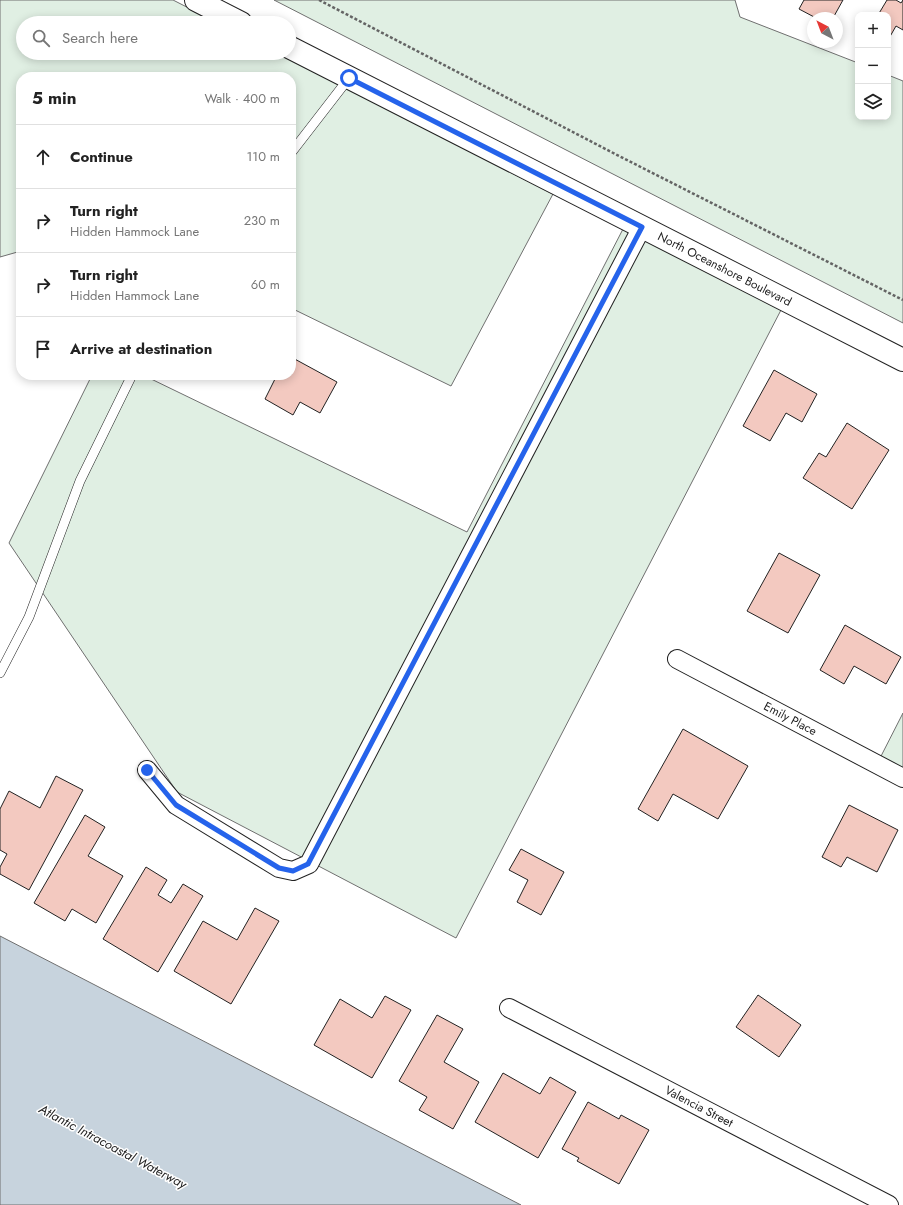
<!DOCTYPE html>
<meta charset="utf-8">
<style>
:root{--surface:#fff;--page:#f6f6f6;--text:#222;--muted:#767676;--line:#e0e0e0}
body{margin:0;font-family:Jost,sans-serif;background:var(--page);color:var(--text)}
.controls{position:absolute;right:12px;top:12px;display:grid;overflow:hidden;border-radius:8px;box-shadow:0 2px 10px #0003}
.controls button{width:36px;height:36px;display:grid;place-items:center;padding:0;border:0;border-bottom:1px solid var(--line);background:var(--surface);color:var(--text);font:20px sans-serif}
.compass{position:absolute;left:807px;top:12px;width:36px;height:36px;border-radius:50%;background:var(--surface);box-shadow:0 2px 10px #0003;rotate:318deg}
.stop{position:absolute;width:12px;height:12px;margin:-9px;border:3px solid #2563eb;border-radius:50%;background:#fff}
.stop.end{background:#2563eb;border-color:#fff;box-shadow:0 1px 4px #0008}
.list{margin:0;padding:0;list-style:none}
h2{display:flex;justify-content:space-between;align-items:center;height:52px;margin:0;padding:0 16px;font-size:17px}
h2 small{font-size:13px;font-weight:400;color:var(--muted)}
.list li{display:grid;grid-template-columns:26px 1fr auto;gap:12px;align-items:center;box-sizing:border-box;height:64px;padding:0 16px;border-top:1px solid var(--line)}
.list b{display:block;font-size:15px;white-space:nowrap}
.list p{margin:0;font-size:13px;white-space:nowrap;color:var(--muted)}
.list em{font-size:13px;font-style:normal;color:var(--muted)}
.icon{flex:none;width:22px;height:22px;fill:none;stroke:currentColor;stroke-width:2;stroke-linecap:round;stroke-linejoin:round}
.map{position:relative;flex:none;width:903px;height:1205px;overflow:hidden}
.search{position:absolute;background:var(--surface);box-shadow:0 2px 10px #0003;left:16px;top:16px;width:280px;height:44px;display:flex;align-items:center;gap:10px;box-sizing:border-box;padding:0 14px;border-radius:22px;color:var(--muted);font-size:15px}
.panel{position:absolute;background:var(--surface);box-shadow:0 2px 10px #0003;left:16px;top:72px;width:280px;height:308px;border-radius:16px}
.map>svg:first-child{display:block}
</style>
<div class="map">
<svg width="903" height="1205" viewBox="0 0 903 1205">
<rect width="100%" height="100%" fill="#fff"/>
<path fill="#e0efe3" stroke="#6f6f6f" d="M0,0H173L218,23H23V53H277L553,194L451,386L291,308V77H21V251L0,257Z
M274,0H735L740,17L858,63V117H888V75L903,81V323Z
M623,229L781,310L456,938L177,792L9,543L92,375H147V377L467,532Z
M903,713V772L878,762Z"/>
<path fill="#c7d3dd" stroke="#6f6f6f" d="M0,936L521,1205H0Z"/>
<path fill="#f3c9c0" stroke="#222" d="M804,0H843L833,18H816L799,9Z
M887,0H896L901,3L903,0V30L896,26L888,40V15H878Z
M291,357L337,382L320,413L300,402L293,415L265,399L277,375H291Z
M774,370L817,394L802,422L786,413L770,441L743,426Z
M847,423L889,450L852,509L803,478L819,453L826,457Z
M779,553L820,575L788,633L747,611Z
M845,625L901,657L886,684L854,666L844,684L820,670Z
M683,729L748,766L718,819L673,794L658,821L638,809Z
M56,776L83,790L29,890L0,874V867L7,854L0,850V809L9,791L40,808Z
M849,805L898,830L877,872L847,857L841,867L822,857Z
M85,815L105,827L88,856L123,876L96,923L72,909L65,921L34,903Z
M521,849L564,872L541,915L517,902L528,880L509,870Z
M146,867L167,880L158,895L171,903L183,884L203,896L158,972L103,939Z
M255,908L279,921L231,1004L174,971L203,921L237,940Z
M758,995L801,1025L779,1057L736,1027Z
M385,996L411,1010L372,1078L314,1045L340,999L372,1018Z
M437,1015L463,1029L444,1062L479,1082L453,1129L419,1110L427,1097L399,1081Z
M503,1073L540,1094L550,1077L576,1092L538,1158L475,1122Z
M588,1102L619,1119L621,1115L649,1130L619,1184L577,1161L579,1158L562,1149Z"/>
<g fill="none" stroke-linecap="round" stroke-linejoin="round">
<g stroke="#222" stroke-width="10">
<path id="service" d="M291,153L349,78
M0,673L29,617L80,481L132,375"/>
</g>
<g stroke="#222" stroke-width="20">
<g id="minor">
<path id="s1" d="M677,659L903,778"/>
<path d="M147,770L176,805L279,868L293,871L309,864L642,227"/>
<path id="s2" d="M509,1008L889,1205"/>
</g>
</g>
<g stroke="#222" stroke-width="24">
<g id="primary">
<path d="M196,0L241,23"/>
<path id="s3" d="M289,47L903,360"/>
</g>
</g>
<path stroke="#646464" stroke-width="2.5" stroke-dasharray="3 2" stroke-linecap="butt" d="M319,0L619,156L903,300"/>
<use href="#service" stroke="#fff" stroke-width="9"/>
<use href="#minor" stroke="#fff" stroke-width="18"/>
<use href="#primary" stroke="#fff" stroke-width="22"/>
</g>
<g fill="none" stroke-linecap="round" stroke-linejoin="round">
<path stroke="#2563eb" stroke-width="5" d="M147,770L176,805L279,868L293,871L308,864L642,227L349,78"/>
</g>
<g text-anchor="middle" stroke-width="3" stroke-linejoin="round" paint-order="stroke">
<g font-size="12" fill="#222" stroke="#fff">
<text dy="4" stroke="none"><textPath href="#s3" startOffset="489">North Oceanshore Boulevard</textPath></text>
<text dy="4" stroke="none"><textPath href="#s1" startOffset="128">Emily Place</textPath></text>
<text dy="4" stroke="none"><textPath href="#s2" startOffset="214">Valencia Street</textPath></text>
</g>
<g font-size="13" font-style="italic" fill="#222" stroke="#fff">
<text transform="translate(113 1146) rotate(28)" y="5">Atlantic Intracoastal Waterway</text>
</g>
</g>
</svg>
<div class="controls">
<button>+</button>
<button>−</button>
<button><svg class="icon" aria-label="layers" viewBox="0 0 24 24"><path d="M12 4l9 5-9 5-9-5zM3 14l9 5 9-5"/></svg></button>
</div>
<svg class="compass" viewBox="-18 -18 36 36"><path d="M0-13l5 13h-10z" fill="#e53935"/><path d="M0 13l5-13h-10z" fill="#767676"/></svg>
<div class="stop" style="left:349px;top:78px"></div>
<div class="stop end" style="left:147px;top:770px"></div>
<div class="search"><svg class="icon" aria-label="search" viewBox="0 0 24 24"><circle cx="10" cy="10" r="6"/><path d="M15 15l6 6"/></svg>Search here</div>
<section class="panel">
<h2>5 min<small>Walk · 400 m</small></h2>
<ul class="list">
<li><svg class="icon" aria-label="ahead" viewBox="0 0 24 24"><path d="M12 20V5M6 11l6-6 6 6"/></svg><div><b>Continue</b></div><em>110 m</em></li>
<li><svg class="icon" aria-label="right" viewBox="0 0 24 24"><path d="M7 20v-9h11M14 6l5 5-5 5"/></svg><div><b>Turn right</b><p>Hidden Hammock Lane</p></div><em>230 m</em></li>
<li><svg class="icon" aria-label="right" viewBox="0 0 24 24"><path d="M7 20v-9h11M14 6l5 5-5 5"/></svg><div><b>Turn right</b><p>Hidden Hammock Lane</p></div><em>60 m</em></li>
<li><svg class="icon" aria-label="arrive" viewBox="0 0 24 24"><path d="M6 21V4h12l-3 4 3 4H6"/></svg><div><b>Arrive at destination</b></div></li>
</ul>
</section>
</div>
